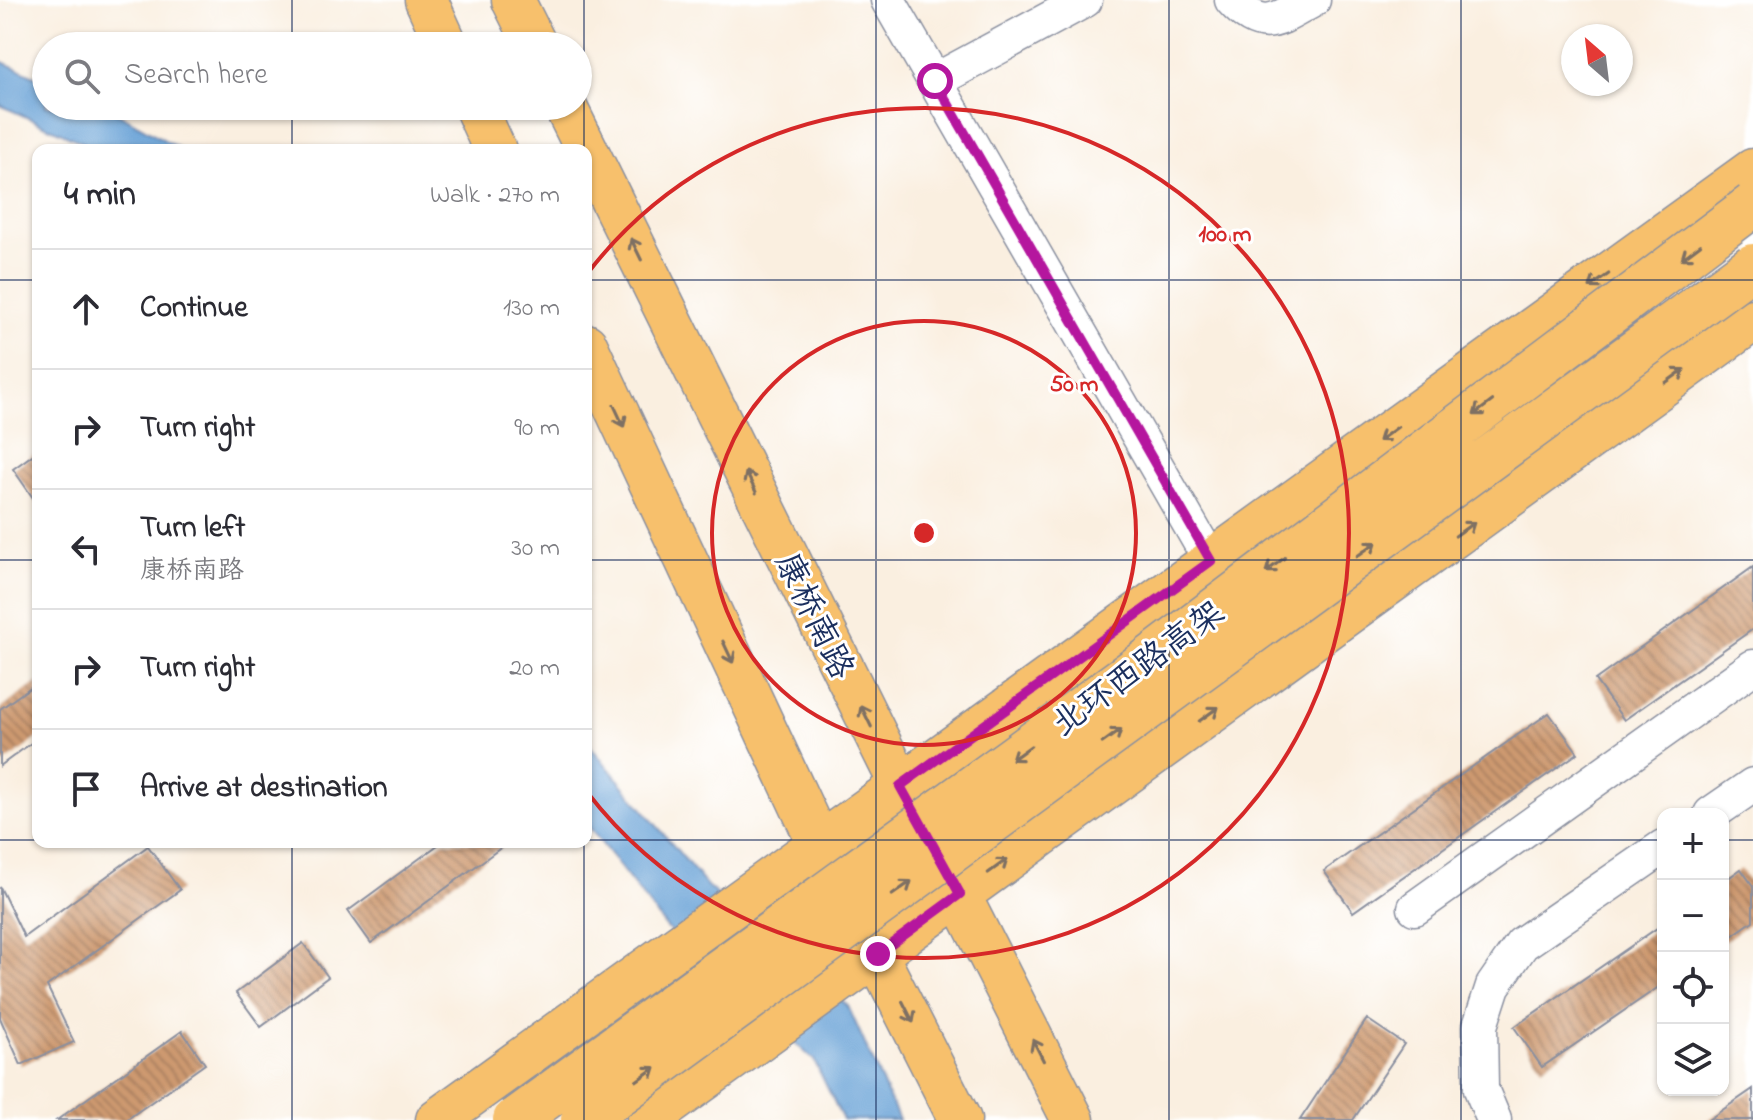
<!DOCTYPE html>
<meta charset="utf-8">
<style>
:root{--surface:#fff;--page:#f2f2f3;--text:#2b2b33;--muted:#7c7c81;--line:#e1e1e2}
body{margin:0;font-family:"Indie Flower","LXGW WenKai TC",sans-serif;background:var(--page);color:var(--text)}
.controls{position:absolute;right:24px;bottom:24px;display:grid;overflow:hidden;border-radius:16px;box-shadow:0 2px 6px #0004}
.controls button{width:72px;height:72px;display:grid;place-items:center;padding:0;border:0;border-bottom:2px solid var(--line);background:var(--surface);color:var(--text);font:40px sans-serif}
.compass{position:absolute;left:1561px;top:24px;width:72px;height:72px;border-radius:50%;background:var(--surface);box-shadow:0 2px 6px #0004;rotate:332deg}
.stop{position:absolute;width:24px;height:24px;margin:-18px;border:6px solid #b5179e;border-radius:50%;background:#fff}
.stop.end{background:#b5179e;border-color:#fff;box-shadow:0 2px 8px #0008}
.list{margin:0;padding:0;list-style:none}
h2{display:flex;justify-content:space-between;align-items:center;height:104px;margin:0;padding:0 32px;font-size:34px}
h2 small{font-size:26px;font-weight:400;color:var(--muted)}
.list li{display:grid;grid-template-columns:52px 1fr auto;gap:24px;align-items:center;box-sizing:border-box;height:120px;padding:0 32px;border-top:2px solid var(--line)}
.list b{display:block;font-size:30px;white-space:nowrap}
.list p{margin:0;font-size:26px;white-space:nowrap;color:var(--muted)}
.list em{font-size:26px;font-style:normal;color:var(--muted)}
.icon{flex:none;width:44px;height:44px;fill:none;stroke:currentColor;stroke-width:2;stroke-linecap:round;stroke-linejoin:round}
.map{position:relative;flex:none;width:1753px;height:1120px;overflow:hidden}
.search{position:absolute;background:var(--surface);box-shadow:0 2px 6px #0004;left:32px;top:32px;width:560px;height:88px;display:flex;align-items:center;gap:20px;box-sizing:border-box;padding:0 28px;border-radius:44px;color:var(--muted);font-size:30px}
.panel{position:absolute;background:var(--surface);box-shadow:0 2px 6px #0004;left:32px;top:144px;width:560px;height:704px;border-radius:16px}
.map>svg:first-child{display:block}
</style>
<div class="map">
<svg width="1753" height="1120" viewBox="0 0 1753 1120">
<defs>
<pattern id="building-back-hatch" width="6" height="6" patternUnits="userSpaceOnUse" patternTransform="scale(2)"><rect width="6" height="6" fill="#cd996f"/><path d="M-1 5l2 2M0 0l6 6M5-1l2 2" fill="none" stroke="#a67d5e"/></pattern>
</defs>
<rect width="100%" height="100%" fill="#fff"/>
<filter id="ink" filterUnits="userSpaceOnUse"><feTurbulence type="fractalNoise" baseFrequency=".0125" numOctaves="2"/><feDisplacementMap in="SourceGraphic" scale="16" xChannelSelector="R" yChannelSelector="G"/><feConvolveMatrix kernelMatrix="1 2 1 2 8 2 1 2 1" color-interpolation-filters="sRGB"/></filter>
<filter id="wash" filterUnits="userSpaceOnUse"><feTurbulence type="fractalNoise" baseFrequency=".006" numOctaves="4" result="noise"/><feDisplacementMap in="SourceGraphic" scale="32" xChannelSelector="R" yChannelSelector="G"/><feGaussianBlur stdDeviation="1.8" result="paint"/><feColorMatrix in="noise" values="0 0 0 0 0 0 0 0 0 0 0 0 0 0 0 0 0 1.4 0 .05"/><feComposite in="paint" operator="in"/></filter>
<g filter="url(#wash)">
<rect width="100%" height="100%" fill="#faefe0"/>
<path fill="#66a0d5" stroke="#40689a" stroke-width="2" d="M0,61L46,81V106H105L182,150H99L0,105Z
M586,741L707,886L848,1006L899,1120H843L814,1060L667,928L586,823Z"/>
<g id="blocks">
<path fill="url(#building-back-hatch)" d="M38,451V505L13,469Z
M1753,567V629L1624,720L1595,680Z
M38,682V738L0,766V709Z
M1549,713L1578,753L1353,912L1324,871Z
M442,842L506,844L371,943L348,911Z
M148,846L180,890L47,986L74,1042L21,1065L0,1018V887L24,937Z
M1741,869L1753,886V921L1723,942V882Z
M1663,924V984L1542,1067L1514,1027Z
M303,943L328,977L261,1027L236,993Z
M1367,1019L1404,1044L1353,1120H1300Z
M182,1031L205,1064L126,1120H57Z
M1753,1089V1120H1708Z"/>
</g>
</g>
<g filter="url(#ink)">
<use href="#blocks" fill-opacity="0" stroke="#8a8f9f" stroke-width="2"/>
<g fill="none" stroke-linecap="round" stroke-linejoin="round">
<g stroke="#8a8f9f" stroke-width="37">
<path id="minor" d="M888,0L1211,561
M1232,0C1263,35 1278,19 1313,0
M935,81L1085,0
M1711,814L1753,785
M1415,908L1753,667
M1494,1120L1481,1089L1480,1026L1493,986L1522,944L1663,847"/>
</g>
<g stroke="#8a8f9f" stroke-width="45">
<path id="major" d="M426,0L447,46
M513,0L536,46
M475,106L495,150
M565,106L912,808
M586,345L831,870
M946,869L1073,1120
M865,932L960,1120
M437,1120L1753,170
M648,1120L1753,320"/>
</g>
<use href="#minor" stroke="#fff" stroke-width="34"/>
<use href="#major" stroke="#f7c06c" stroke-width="42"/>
<g stroke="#8a8f9f" stroke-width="47" stroke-linecap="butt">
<path id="highway-bridge" d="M515,1120L1143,664L1753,205
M583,1120L1753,266"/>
</g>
<use href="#highway-bridge" stroke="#f7c06c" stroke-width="44"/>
</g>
<defs><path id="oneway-shaft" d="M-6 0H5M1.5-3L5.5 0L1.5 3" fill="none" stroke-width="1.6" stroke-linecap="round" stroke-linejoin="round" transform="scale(2)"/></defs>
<g stroke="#7e7064">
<use href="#oneway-shaft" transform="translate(636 249) rotate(-116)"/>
<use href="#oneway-shaft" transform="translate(1691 252) rotate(143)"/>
<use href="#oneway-shaft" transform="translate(1599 281) rotate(144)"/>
<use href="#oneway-shaft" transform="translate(1675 376) rotate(-36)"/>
<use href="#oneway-shaft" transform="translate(1483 408) rotate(143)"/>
<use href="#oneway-shaft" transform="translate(619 416) rotate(65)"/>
<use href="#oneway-shaft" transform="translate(1388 434) rotate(144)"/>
<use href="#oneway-shaft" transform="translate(751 482) rotate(-116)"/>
<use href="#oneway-shaft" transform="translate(1465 529) rotate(-36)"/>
<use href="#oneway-shaft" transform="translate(1367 549) rotate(-36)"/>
<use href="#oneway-shaft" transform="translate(1275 565) rotate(143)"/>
<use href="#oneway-shaft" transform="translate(728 652) rotate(65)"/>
<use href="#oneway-shaft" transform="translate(1209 714) rotate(-36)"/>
<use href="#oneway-shaft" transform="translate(866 716) rotate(-116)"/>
<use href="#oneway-shaft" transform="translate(1112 736) rotate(-36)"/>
<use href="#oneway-shaft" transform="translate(1021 753) rotate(144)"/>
<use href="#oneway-shaft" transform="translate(998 866) rotate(-36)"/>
<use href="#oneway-shaft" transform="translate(902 888) rotate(-36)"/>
<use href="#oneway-shaft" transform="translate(908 1012) rotate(63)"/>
<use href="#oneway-shaft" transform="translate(1038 1050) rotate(-117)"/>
<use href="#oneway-shaft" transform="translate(646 1074) rotate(-36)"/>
</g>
</g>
<g fill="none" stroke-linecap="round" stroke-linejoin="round" filter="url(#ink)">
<path stroke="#b5179e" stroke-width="10" d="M878,954L960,894L900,786L1211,561L935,81"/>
</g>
<path fill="none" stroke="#1b2f5e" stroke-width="2" stroke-opacity="0.55" d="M292,0V46M584,0V150M876,0V1120M1169,0V1120M1461,0V1120M292,106V150M0,280H38M586,280H1753M0,560H38M586,560H1753M0,840H38M586,840H1663M1723,840H1753M292,842V1120M584,842V1120"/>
<g fill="none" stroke="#d62828" stroke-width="4">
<circle cx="924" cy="533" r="212"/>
<path d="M587 274A425 425 0 1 1 587 792"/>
</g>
<g text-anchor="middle" stroke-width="6" stroke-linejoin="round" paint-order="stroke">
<g font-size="34" fill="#1b2f5e" stroke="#fff">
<text transform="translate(816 615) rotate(64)" y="12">康桥南路</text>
<text transform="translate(1137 667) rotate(-36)" y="12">北环西路高架</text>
</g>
</g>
<circle cx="924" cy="533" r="12" fill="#d62828" stroke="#fff" stroke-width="4"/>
<g font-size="24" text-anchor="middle" font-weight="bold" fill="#d62828" stroke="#fff" stroke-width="6" stroke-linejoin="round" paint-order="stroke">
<text x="1225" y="241">100 m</text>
<text x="1074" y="391">50 m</text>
</g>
</svg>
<div class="controls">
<button>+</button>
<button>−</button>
<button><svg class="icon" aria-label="locate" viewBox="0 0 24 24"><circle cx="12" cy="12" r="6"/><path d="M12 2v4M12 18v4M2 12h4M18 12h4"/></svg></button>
<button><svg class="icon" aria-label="layers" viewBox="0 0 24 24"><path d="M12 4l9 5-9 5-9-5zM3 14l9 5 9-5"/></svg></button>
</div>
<svg class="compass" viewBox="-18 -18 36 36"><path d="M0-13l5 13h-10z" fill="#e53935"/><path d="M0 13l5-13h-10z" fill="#7c7c81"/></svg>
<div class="stop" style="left:935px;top:81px"></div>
<div class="stop end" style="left:878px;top:954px"></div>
<div class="search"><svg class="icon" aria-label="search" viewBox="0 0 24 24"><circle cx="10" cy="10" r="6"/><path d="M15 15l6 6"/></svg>Search here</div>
<section class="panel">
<h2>4 min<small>Walk · 270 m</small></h2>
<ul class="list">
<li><svg class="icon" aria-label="ahead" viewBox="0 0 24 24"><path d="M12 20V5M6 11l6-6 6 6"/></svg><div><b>Continue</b></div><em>130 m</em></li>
<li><svg class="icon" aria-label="right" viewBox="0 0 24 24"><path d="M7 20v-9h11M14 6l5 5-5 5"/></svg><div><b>Turn right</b></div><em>90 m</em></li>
<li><svg class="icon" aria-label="left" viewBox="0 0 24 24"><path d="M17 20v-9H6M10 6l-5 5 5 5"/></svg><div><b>Turn left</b><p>康桥南路</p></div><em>30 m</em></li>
<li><svg class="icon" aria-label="right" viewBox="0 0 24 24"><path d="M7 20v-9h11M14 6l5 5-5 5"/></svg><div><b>Turn right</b></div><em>20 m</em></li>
<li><svg class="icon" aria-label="arrive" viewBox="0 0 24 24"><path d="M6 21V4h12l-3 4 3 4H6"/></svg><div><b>Arrive at destination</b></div></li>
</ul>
</section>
</div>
